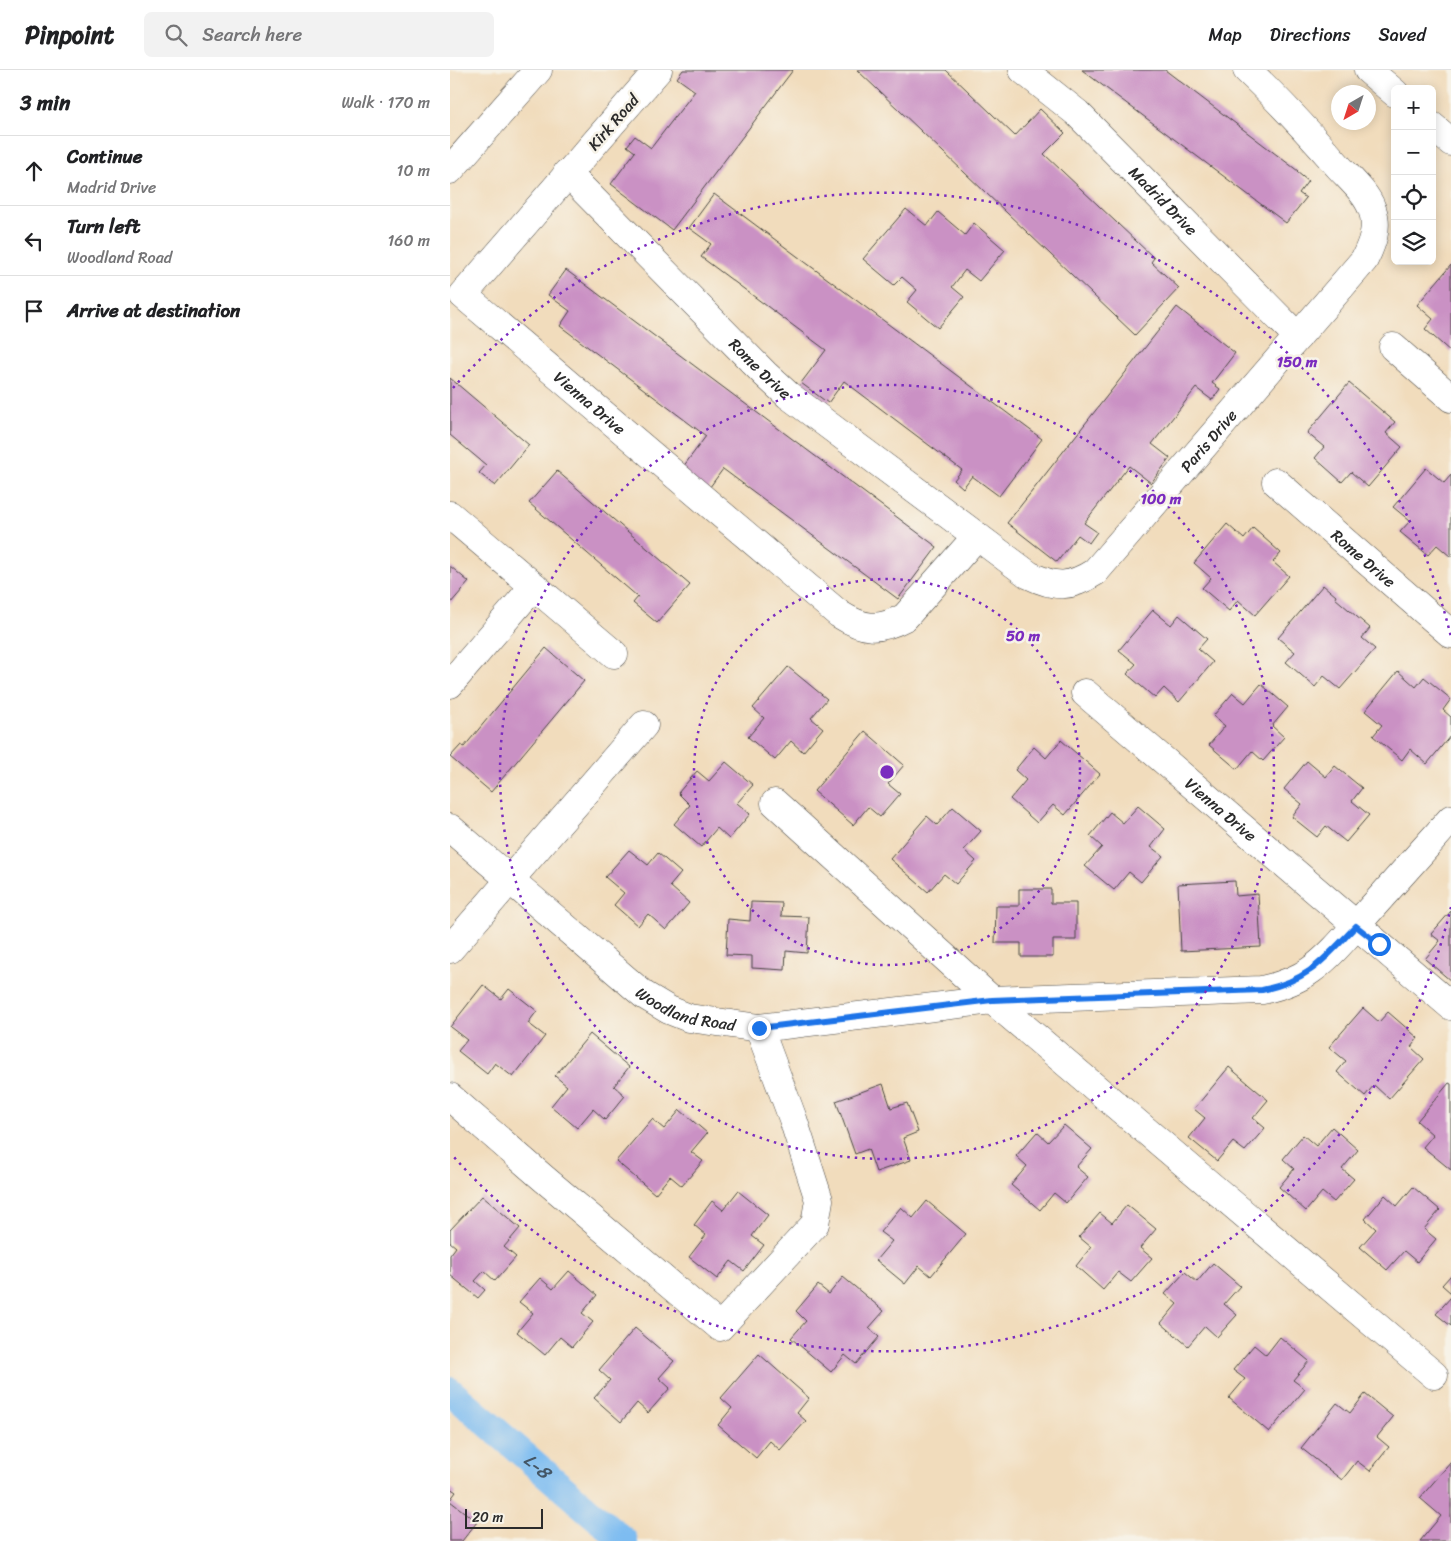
<!DOCTYPE html>
<meta charset="utf-8">
<style>
:root{--surface:#fff;--page:#f2f2f2;--text:#202124;--muted:#757577;--line:#e0e0e0}
body{margin:0;font-family:Sriracha,sans-serif;background:var(--page);color:var(--text)}
.controls{position:absolute;right:15px;top:15px;display:grid;overflow:hidden;border-radius:8px;box-shadow:0 2px 12px #0003}
.controls button{width:45px;height:45px;display:grid;place-items:center;padding:0;border:0;border-bottom:1px solid var(--line);background:var(--surface);color:var(--text);font:25px sans-serif}
.compass{position:absolute;left:881px;top:15px;width:45px;height:45px;border-radius:50%;background:var(--surface);box-shadow:0 2px 12px #0003;rotate:219deg}
.scale{position:absolute;left:15px;bottom:12px;width:78px;box-sizing:border-box;padding-left:5px;border:2px solid #2b2b2b;border-top:0;font-size:14px;line-height:18px;white-space:nowrap;color:#2b2b2b;-webkit-text-stroke:4px #f7f3e8;paint-order:stroke}
.stop{position:absolute;width:15px;height:15px;margin:-11px;border:4px solid #1a73e8;border-radius:50%;background:#fff}
.stop.end{background:#1a73e8;border-color:#fff;box-shadow:0 1px 5px #0008}
.list{margin:0;padding:0;list-style:none}
h2{display:flex;justify-content:space-between;align-items:center;height:65px;margin:0;padding:0 20px;font-size:21px}
h2 small{font-size:16px;font-weight:400;color:var(--muted)}
.list li{display:grid;grid-template-columns:32px 1fr auto;gap:15px;align-items:center;box-sizing:border-box;height:70px;padding:0 20px;border-top:1px solid var(--line)}
.list b{display:block;font-size:19px;white-space:nowrap}
.list p{margin:0;font-size:16px;white-space:nowrap;color:var(--muted)}
.list em{font-size:16px;font-style:normal;color:var(--muted)}
.icon{flex:none;width:28px;height:28px;fill:none;stroke:currentColor;stroke-width:2;stroke-linecap:round;stroke-linejoin:round}
.map{position:relative;flex:none;width:1001px;height:1471px;overflow:hidden}
header{display:flex;align-items:center;gap:30px;box-sizing:border-box;height:70px;padding:0 25px;background:var(--surface);border-bottom:1px solid var(--line)}
header strong{font-size:24px}
nav{display:flex;gap:28px;margin-inline-start:auto;font-size:18px}
.search{width:350px;height:45px;background:var(--page);display:flex;align-items:center;gap:12px;box-sizing:border-box;padding:0 18px;border-radius:8px;color:var(--muted);font-size:19px}
main{display:flex}
aside{flex:1;background:var(--surface)}
.map>svg:first-child{display:block}
</style>
<header>
<strong>Pinpoint</strong>
<div class="search"><svg class="icon" aria-label="search" viewBox="0 0 24 24"><circle cx="10" cy="10" r="6"/><path d="M15 15l6 6"/></svg>Search here</div>
<nav><a>Map</a><a>Directions</a><a>Saved</a></nav>
</header>
<main>
<aside>
<h2>3 min<small>Walk · 170 m</small></h2>
<ul class="list">
<li><svg class="icon" aria-label="ahead" viewBox="0 0 24 24"><path d="M12 20V5M6 11l6-6 6 6"/></svg><div><b>Continue</b><p>Madrid Drive</p></div><em>10 m</em></li>
<li><svg class="icon" aria-label="left" viewBox="0 0 24 24"><path d="M17 20v-9H6M10 6l-5 5 5 5"/></svg><div><b>Turn left</b><p>Woodland Road</p></div><em>160 m</em></li>
<li><svg class="icon" aria-label="arrive" viewBox="0 0 24 24"><path d="M6 21V4h12l-3 4 3 4H6"/></svg><div><b>Arrive at destination</b></div></li>
</ul>
</aside>
<div class="map">
<svg width="1001" height="1471" viewBox="0 0 1001 1471">
<rect width="100%" height="100%" fill="#f7f3e8"/>
<filter id="ink" filterUnits="userSpaceOnUse"><feTurbulence type="fractalNoise" baseFrequency=".02" numOctaves="2"/><feDisplacementMap in="SourceGraphic" scale="10" xChannelSelector="R" yChannelSelector="G"/><feConvolveMatrix kernelMatrix="1 2 1 2 8 2 1 2 1" color-interpolation-filters="sRGB"/></filter>
<filter id="wash" filterUnits="userSpaceOnUse"><feTurbulence type="fractalNoise" baseFrequency=".0096" numOctaves="4" result="noise"/><feDisplacementMap in="SourceGraphic" scale="20" xChannelSelector="R" yChannelSelector="G"/><feGaussianBlur stdDeviation="1.12" result="paint"/><feColorMatrix in="noise" values="0 0 0 0 0 0 0 0 0 0 0 0 0 0 0 0 0 1.4 0 .05"/><feComposite in="paint" operator="in"/></filter>
<g filter="url(#wash)">
<rect width="100%" height="100%" fill="#f1dcbc"/>
<g fill="none" stroke-linecap="round" stroke-linejoin="round">
<path stroke="#7dbcf1" stroke-width="28" id="s1" d="M0,1321L174,1471"/>
</g>
<g id="blocks">
<path fill="#ca91c4" d="M233,0H343L222,160L161,114L185,82L177,76L185,66L201,78L245,21L227,8Z
M407,0H496L565,66L590,39L615,63L594,84L704,188L701,192L729,218L685,265Z
M632,0H715L848,101L847,102L858,111L849,123L856,128L836,153Z
M264,124L592,369L549,426L522,406L513,418L504,410L512,400L394,311L378,333L351,313L376,280L251,187L261,174L239,158Z
M456,139L477,156L488,142L515,165L524,153L555,180L529,211L515,200L502,217L514,227L488,258L457,232L467,220L452,207L444,215L413,189Z
M1001,195V282L975,259L983,249L967,235Z
M116,200L487,477L448,529L273,399L257,421L230,401L256,366L110,256L120,241L98,225Z
M727,237L785,283L762,313L770,319L762,330L746,318L702,374L720,388L701,413L679,396L634,453L647,462L639,473L628,465L607,492L557,453Z
M0,308L79,375L45,416L29,403L36,395L0,365Z
M899,313L945,352L936,363L952,377L918,417L901,402L892,412L865,388L874,377L857,363Z
M976,398L994,413L1001,405V487L987,475L978,485L950,462L960,451L943,437Z
M107,401L240,515L207,553L183,533L188,527L79,433Z
M777,454L794,469L803,458L831,483L823,492L839,506L805,545L788,530L779,541L752,518L761,508L744,493Z
M0,496L19,512L0,534Z
M873,515L886,526L885,528L920,558L912,568L925,579L890,619L874,606L865,617L836,592L845,582L828,568Z
M703,540L721,555L729,545L757,569L748,579L763,592L729,632L714,618L705,628L677,604L686,594L669,580Z
M96,578L134,611L41,722L0,687L11,675L14,677Z
M338,597L377,629L361,648L373,658L353,682L341,671L325,690L298,667L314,648L303,638Z
M948,601L966,617L974,607L1001,629L993,640L1001,647V665L977,694L960,679L952,690L923,666L932,655L915,641Z
M811,614L838,637L822,656L834,667L813,691L802,681L787,699L759,675L775,656L763,646L783,623L795,633Z
M415,661L454,695L438,714L450,724L430,747L418,737L403,755L364,721Z
M611,670L650,704L615,745L603,735L587,753L560,729L576,710L565,700L584,677L596,688Z
M857,691L876,707L885,696L912,718L902,731L919,745L896,772L876,756L867,767L842,747L852,734L834,719Z
M276,692L303,715L287,733L300,744L279,769L267,758L251,777L224,754L240,735L228,723L247,701L259,711Z
M688,736L715,759L701,777L713,786L691,812L679,802L664,820L635,796L652,777L640,766L660,742L673,753Z
M503,737L531,761L514,780L526,791L506,814L494,804L478,822L440,789L477,746L487,755Z
M179,780L198,795L208,783L231,803L220,816L239,833L216,860L198,844L188,856L164,835L174,823L155,807Z
M785,811L786,826L808,824L811,877L731,881L728,814Z
M569,819H601V833H626V870H603V887H571V873H545L546,836H569Z
M301,832L332,833L331,846L359,847L357,883L336,881L335,900L302,898V886L276,885L278,849L300,851Z
M1001,841V911L975,889L990,871L981,864Z
M33,915L51,929L59,919L87,941L78,953L95,966L63,1007L45,993L37,1004L8,981L17,970L0,957Z
M913,938L929,952L938,942L968,968L961,977L974,989L939,1029L924,1015L915,1026L887,1002L896,991L879,977Z
M140,964L179,997L164,1016L175,1026L155,1050L143,1039L127,1058L101,1036L117,1016L105,1006Z
M779,997L818,1030L803,1048L815,1058L795,1081L783,1072L767,1091L739,1068L755,1048L744,1039Z
M999,1013L1001,1014V1100L973,1077L983,1065L967,1051Z
M433,1014L441,1038L457,1033L468,1062L453,1068L461,1090L426,1102L418,1079L405,1084L386,1031Z
M230,1040L257,1063L241,1082L253,1091L232,1116L220,1106L205,1124L166,1091L202,1049L214,1059Z
M614,1055L642,1079L626,1097L638,1107L616,1133L604,1123L590,1140L561,1115L577,1096L566,1086L587,1062L598,1072Z
M882,1057L908,1080L892,1099L904,1109L884,1132L872,1122L856,1141L829,1117L844,1099L833,1089L853,1065L866,1076Z
M963,1117L990,1140L974,1159L986,1169L967,1192L954,1181L937,1200L910,1177L926,1159L915,1149L935,1125L947,1136Z
M288,1121L318,1145L302,1166L314,1175L294,1201L281,1191L267,1209L239,1187L256,1165L244,1155L262,1131L273,1140Z
M32,1126L70,1158L54,1177L66,1187L45,1211L34,1201L25,1211L35,1220L28,1228L0,1205V1185L6,1177L0,1172V1160Z
M477,1131L516,1164L481,1206L469,1196L455,1214L426,1190L442,1171L430,1162L451,1137L463,1148Z
M677,1135L706,1159L690,1178L702,1188L681,1212L668,1202L653,1220L626,1196L641,1177L629,1167L650,1143L662,1153Z
M763,1193L790,1216L774,1234L787,1245L767,1267L755,1256L738,1276L711,1253L727,1234L715,1224L735,1202L747,1212Z
M119,1201L147,1225L132,1243L143,1252L122,1277L110,1267L95,1285L67,1262L83,1243L69,1232L90,1208L103,1219Z
M1001,1205V1223L992,1215Z
M393,1207L434,1241L419,1258L429,1267L406,1294L395,1285L381,1302L341,1268L356,1251L346,1241L368,1215L379,1224Z
M1001,1227V1256L986,1244Z
M185,1258L224,1291L209,1308L220,1318L198,1343L187,1333L171,1352L144,1328L160,1310L149,1300Z
M830,1267L859,1291L843,1310L855,1319L819,1362L779,1328L795,1309L783,1300L804,1275L816,1285Z
M309,1284L359,1328L347,1343L356,1351L330,1380L320,1371L306,1388L268,1355L282,1338L271,1328Z
M915,1324L943,1347L927,1367L939,1377L920,1401L907,1391L892,1410L851,1378L887,1333L900,1343Z
M1001,1392V1471H970L991,1446L970,1428Z
M0,1418L6,1422L0,1430Z
M0,1431L27,1452L12,1471H0Z"/>
</g>
</g>
<g filter="url(#ink)">
<use href="#blocks" fill-opacity="0" stroke="#494641" stroke-width="1"/>
<g fill="none" stroke-linecap="round" stroke-linejoin="round">
<g stroke="#494641" stroke-width="29">
<g id="minor">
<path id="s2" d="M208,0L13,225L389,544C414,560 429,561 455,547L527,466"/>
<path id="s3" d="M573,0L627,43L848,267"/>
<path d="M918,0L945,23"/>
<path d="M982,56L1001,72"/>
<path d="M0,100L88,0"/>
<path id="s4" d="M117,103L315,304L338,325L579,505C606,518 620,518 645,502L914,190C922,174 929,157 922,139C916,123 901,110 889,97C860,64 829,30 797,0"/>
<path d="M943,277L1001,328"/>
<path id="s5" d="M826,412L1001,564"/>
<path d="M0,445L164,584"/>
<path d="M0,614L84,516"/>
<path id="s6" d="M635,623L1001,936"/>
<path d="M325,733L542,930L984,1305"/>
<path id="s7" d="M0,758L194,925L219,940L239,948L309,958L542,930L812,920C830,916 846,911 861,900C882,885 900,862 917,843C945,812 973,780 1001,749"/>
<path d="M0,879L194,655"/>
<path d="M0,1027L92,1107L270,1257L365,1154L369,1130L343,1049L309,958"/>
</g>
</g>
<use href="#minor" stroke="#fff" stroke-width="28"/>
</g>
</g>
<g fill="none" stroke-linecap="round" stroke-linejoin="round" filter="url(#ink)">
<path stroke="#1a73e8" stroke-width="6" d="M309,958L542,930L812,920C860,910 874,889 906,856L929,874"/>
</g>
<g fill="none" stroke="#7b2cbf" stroke-width="2.5" stroke-dasharray="2.5 5">
<circle cx="437" cy="702" r="193"/>
<circle cx="437" cy="702" r="387"/>
<path d="M1001 837A580 580 0 0 1 3 1086M3 318A580 580 0 0 1 1001 567"/>
</g>
<g text-anchor="middle" stroke-width="5" stroke-linejoin="round" paint-order="stroke">
<g font-size="16" fill="#2b2b2b" stroke="#f7f3e8">
<text transform="translate(163 52) rotate(-49)" y="6">Kirk Road</text>
<text dy="6" stroke="none"><textPath href="#s3" startOffset="192">Madrid Drive</textPath></text>
<text dy="6" stroke="none"><textPath href="#s4" startOffset="275">Rome Drive</textPath></text>
<text dy="6" stroke="none"><textPath href="#s2" startOffset="464">Vienna Drive</textPath></text>
<text dy="6" stroke="none"><textPath href="#s4" startOffset="858">Paris Drive</textPath></text>
<text dy="6" stroke="none"><textPath href="#s5" startOffset="116">Rome Drive</textPath></text>
<text dy="6" stroke="none"><textPath href="#s6" startOffset="179">Vienna Drive</textPath></text>
<text dy="6" stroke="none"><textPath href="#s7" startOffset="301">Woodland Road</textPath></text>
</g>
<g font-size="18" font-style="italic" fill="#445666" stroke="#f7f3e8">
<text dy="6" stroke="none"><textPath href="#s1" startOffset="115">L-8</textPath></text>
</g>
</g>
<circle cx="437" cy="702" r="8" fill="#7b2cbf" stroke="#f7f3e8" stroke-width="2.5"/>
<g font-size="15" text-anchor="middle" font-weight="bold" fill="#7b2cbf" stroke="#f7f3e8" stroke-width="5" stroke-linejoin="round" paint-order="stroke">
<text x="847" y="297">150 m</text>
<text x="711" y="434">100 m</text>
<text x="573" y="571">50 m</text>
</g>
</svg>
<div class="controls">
<button>+</button>
<button>−</button>
<button><svg class="icon" aria-label="locate" viewBox="0 0 24 24"><circle cx="12" cy="12" r="6"/><path d="M12 2v4M12 18v4M2 12h4M18 12h4"/></svg></button>
<button><svg class="icon" aria-label="layers" viewBox="0 0 24 24"><path d="M12 4l9 5-9 5-9-5zM3 14l9 5 9-5"/></svg></button>
</div>
<svg class="compass" viewBox="-18 -18 36 36"><path d="M0-13l5 13h-10z" fill="#e53935"/><path d="M0 13l5-13h-10z" fill="#757577"/></svg>
<div class="scale">20 m</div>
<div class="stop" style="left:929px;top:874px"></div>
<div class="stop end" style="left:309px;top:958px"></div>
</div>
</main>
